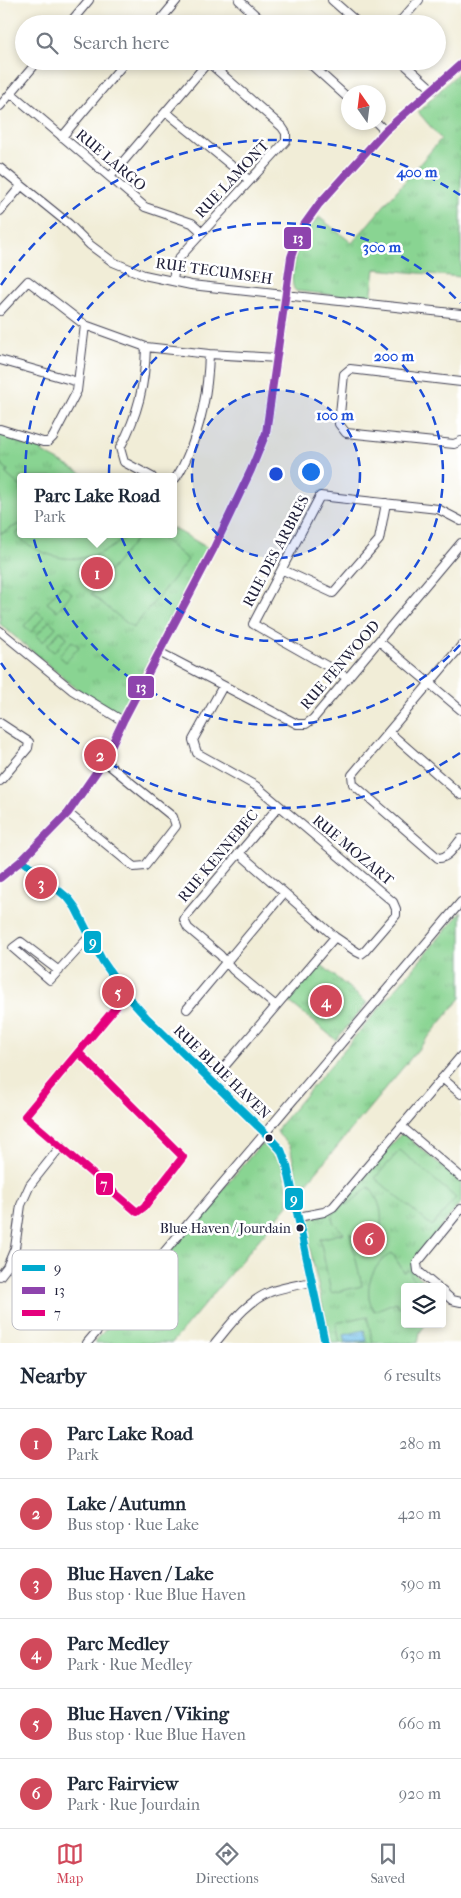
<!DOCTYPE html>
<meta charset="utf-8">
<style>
:root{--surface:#fff;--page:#f6f6f7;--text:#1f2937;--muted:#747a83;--line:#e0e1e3;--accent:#d1495b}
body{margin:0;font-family:"IM FELL French Canon",serif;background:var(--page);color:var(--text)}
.controls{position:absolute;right:15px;bottom:15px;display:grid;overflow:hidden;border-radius:5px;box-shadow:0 2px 8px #0003}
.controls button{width:45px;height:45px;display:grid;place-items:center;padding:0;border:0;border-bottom:1px solid var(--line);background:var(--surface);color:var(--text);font:25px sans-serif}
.compass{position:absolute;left:341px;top:85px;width:45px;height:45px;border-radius:50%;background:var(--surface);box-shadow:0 2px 8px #0003;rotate:346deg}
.you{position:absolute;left:310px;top:471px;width:18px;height:18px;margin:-12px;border:4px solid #fff;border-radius:50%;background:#1a73e8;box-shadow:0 0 0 8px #1a73e833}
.badge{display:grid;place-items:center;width:32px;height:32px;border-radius:50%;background:var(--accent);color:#fff;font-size:16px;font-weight:700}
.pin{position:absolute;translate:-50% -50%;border:2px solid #fff;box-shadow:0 1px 5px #0006}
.popup{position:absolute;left:17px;top:473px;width:160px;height:65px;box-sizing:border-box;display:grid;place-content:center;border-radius:5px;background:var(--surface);filter:drop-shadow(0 1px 4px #0005);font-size:16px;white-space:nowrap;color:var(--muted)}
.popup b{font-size:19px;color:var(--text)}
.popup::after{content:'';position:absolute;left:50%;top:100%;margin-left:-10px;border:10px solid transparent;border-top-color:var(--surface)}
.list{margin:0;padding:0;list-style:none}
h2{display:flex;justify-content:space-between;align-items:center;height:65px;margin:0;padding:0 20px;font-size:21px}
h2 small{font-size:16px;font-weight:400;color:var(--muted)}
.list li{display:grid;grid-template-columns:32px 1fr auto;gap:15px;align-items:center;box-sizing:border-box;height:70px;padding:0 20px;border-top:1px solid var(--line)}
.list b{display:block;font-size:19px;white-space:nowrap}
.list p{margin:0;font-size:16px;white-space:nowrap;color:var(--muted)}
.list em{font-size:16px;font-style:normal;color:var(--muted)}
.icon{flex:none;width:28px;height:28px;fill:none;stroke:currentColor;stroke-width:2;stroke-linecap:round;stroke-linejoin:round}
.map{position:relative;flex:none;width:461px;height:1343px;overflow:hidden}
.search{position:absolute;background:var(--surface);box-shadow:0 2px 8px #0003;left:15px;right:15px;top:15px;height:55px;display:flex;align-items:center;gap:12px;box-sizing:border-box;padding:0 18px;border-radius:28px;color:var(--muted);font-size:19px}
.sheet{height:485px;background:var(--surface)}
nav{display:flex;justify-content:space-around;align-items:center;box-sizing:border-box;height:70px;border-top:1px solid var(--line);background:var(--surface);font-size:14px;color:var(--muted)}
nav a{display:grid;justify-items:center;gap:2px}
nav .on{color:var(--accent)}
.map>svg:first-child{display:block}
</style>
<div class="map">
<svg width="461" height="1343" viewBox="0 0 461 1343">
<defs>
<pattern id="park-tufts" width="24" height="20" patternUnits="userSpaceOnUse" patternTransform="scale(1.25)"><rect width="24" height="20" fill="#89d492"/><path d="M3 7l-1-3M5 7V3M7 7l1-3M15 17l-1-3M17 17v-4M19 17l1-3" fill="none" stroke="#76b67f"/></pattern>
<pattern id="water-rules" width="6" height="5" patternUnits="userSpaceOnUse" patternTransform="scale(1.25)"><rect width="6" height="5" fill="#71c1ec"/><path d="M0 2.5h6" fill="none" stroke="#5c9cc0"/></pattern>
</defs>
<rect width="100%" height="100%" fill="#fff"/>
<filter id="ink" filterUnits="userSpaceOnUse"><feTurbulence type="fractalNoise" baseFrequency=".02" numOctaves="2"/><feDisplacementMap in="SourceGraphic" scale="10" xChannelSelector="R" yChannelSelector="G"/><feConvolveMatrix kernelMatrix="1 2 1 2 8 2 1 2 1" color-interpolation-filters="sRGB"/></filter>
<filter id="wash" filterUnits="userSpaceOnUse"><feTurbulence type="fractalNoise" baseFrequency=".0096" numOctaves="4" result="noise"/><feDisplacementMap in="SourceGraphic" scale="20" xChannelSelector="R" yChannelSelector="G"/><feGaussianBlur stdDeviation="1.12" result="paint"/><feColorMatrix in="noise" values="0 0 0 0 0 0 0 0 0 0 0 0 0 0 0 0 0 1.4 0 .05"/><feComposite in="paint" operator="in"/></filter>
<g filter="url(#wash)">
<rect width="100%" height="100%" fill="#f1edd7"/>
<path fill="url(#park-tufts)" stroke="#567b66" d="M461,70V277L375,269L371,299L296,291L294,289C288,272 297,247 306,232C310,227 315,222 319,217L352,243L441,139L418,112Z
M0,433L43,449L42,452L89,477H21V534H173V528L208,548L133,690L123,721L72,685L0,624Z
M461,912V998L300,1191L290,1146L279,1135L277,1131L280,1125Z
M318,962L367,1003L336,1040L287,1000Z
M401,1134L405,1135L461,1182V1203L413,1261L414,1272L430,1287H405V1324H426L420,1332L418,1343H331L307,1236L309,1235L308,1232H307L305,1223C313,1215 327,1216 336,1209Z
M263,1145L272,1147C285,1161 287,1187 288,1205L172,1343H94L259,1146Z"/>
<path fill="#89d492" stroke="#567b66" d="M0,463L8,470L6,474L21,487V523L0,534Z
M21,529V534H129C94,567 51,566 16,535Z
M140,534H157L188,560L133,628L91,594Z
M62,585L72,593L57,611L47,603Z
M37,611L44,617L31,632L24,626Z
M49,621L56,627L43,642L36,636Z
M60,631L67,637L54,652L47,646Z
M72,641L79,647L66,662L59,656Z
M400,1150L456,1198L432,1226L375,1178Z
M369,1187C385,1206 386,1230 369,1248L350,1233L362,1286L331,1293L320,1239L344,1233L333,1222L332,1215L344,1203L347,1205L350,1203Z
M392,1253L404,1272L408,1270L419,1287H405V1306L399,1308L396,1302L374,1311C362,1290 371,1265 392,1253Z
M367,1316L373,1343H340L336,1323Z"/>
<path fill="url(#water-rules)" stroke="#4a7294" d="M364,1330L367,1341L346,1343L344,1335Z"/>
</g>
<g filter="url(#ink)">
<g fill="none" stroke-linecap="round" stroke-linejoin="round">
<g stroke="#414052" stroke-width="10">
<path id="minor" d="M239,0L265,24
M332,0L359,24
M69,24L89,0
M157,24L177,0
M240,24L251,11
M398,24L419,0
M307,61L348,98
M401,61L433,90
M11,93L145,207L192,223L202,232
M0,106L38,61
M166,112L249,180
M376,122L385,131
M62,137L126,61
M0,168L69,224L90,245L113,262L144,275L191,285L461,314
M110,177L209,61
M0,211L21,186
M173,281L175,266L179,258L286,141V133L282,127L208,62
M0,311L28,281L85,325L146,347L209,354L277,358
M146,347C145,385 138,415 120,448L124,462L152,477
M0,360L78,382
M461,382L350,369L344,374L339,424L346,433L454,444L461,441
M0,429L43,442H48L53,437L77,391L85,325
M173,481C180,474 183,466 187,457C202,424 208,391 209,354
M283,570L333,593L379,540L386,503
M0,631L72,690L123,721
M379,641L461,710
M461,646L352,775L353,784L438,858C448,859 455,846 461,839
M159,652L297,724H306L313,719L461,543
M348,678L253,624L320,496L438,509L461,521
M223,686L193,740L197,753L256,786L393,902L396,909V915L365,951L361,954L357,952L335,937L239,853
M0,723L29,742L28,748L0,781
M389,732L461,795
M68,813L134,867L145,866L176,826L173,817L104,761
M22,860L69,899L75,907L102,960L126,995L146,1017L265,1133L281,1150L287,1166L325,1343
M0,878L22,860L68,813L104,761L123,721L213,550L251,470L266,433L291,257L301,229L319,204L385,131L461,64
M59,971L21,942L13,948L50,980L90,936
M276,1006L233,970L220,955L188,928L184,920L186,916L279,806
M187,1009L284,893
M79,1053L183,1157L144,1207L137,1212L25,1116L126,995
M442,1078L461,1094
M212,1081L335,937
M401,1126L461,1177
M298,1217L324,1212L333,1207L461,1056
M0,1276L7,1267L15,1248L21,1205L30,1185L61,1146
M437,1287L418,1271L417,1263L461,1209
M442,1291L452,1300L461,1302
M87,1343L461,902
M215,1343C231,1324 246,1302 270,1292C283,1287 298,1285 312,1282"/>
</g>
<use href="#minor" stroke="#fff" stroke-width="8"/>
<g stroke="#fff" stroke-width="11">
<path id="bus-1" d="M22,860L69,899L75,907L102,960L126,995L146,1017L265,1133L281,1150L287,1166L325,1343"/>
</g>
<g stroke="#fff" stroke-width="11">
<path id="bus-2" d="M0,878L22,860L68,813L104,761L123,721L213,550L251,470L266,433L291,257L301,229L319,204L385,131L461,64"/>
</g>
<g stroke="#fff" stroke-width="11">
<path id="bus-3" d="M79,1053L183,1157L144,1207L137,1212L25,1116L126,995"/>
</g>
<use href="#bus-1" stroke="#00a9ce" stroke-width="8"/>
<use href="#bus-2" stroke="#8e44ad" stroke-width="8"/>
<use href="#bus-3" stroke="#e5007d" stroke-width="8"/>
</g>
</g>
<circle cx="276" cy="474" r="84" fill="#1d4ed8" fill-opacity=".12"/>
<g fill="none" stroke="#1d4ed8" stroke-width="2.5" stroke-dasharray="9 6">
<circle cx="276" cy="474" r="84"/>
<circle cx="276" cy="474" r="167"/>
<path d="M460 645A251 251 0 1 1 460 303"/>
<path d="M460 753A334 334 0 0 1 1 663M1 285A334 334 0 0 1 460 195"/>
</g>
<g fill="#22223b" stroke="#fff" stroke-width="2">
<circle cx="269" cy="1138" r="4.5"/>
<circle cx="300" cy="1228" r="4.5"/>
</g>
<g text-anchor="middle" stroke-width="5" stroke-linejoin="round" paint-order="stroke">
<g font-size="14" fill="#22223b" stroke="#fff" text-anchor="end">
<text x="291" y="1233">Blue Haven / Jourdain</text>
</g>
<g font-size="15" fill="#22223b" stroke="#fff">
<text transform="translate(111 160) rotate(40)" y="5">RUE LARGO</text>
<text transform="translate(232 179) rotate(-47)" y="5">RUE LAMONT</text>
<text transform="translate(214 271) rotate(8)" y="5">RUE TECUMSEH</text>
<text transform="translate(276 551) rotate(-62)" y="5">RUE DES ARBRES</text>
<text transform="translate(340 665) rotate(-49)" y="5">RUE FENWOOD</text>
<text transform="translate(353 850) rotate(40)" y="5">RUE MOZART</text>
<text transform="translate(218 856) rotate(-50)" y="5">RUE KENNEBEC</text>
<text transform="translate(222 1072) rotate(44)" y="5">RUE BLUE HAVEN</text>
</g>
</g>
<rect x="12" y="1250" width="166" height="80" rx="8" fill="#fff" stroke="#bdbdc4" stroke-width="1"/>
<rect x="22" y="1265" width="23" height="6" fill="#00a9ce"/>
<rect x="22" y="1287" width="23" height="7" fill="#8e44ad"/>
<rect x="22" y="1310" width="23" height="6" fill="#e5007d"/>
<g font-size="14" fill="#22223b">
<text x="54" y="1273">9</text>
<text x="54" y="1295">13</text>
<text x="54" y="1318">7</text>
</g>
<circle cx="276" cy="474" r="8" fill="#1d4ed8" stroke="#fff" stroke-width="2.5"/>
<g font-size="15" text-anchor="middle" font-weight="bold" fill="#1d4ed8" stroke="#fff" stroke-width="5" stroke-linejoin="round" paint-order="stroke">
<text x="417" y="177">400 m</text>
<text x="382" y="252">300 m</text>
<text x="394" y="361">200 m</text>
<text x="335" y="420">100 m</text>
</g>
<g stroke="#fff" stroke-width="2">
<rect x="283" y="226" width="29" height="24" rx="5" fill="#8e44ad"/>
<rect x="127" y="675" width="28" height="24" rx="5" fill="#8e44ad"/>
<rect x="83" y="930" width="19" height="24" rx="5" fill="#00a9ce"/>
<rect x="95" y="1172" width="19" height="24" rx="5" fill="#e5007d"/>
<rect x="284" y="1187" width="20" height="24" rx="5" fill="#00a9ce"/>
</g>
<g font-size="14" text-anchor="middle" font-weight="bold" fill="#fff">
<text x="298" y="243">13</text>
<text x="141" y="692">13</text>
<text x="93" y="947">9</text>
<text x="104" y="1189">7</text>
<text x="294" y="1204">9</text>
</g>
</svg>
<div class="controls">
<button><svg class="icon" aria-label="layers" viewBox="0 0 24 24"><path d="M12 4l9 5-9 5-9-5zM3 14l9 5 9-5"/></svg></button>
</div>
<svg class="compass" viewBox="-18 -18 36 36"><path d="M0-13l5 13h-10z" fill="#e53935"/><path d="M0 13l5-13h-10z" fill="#747a83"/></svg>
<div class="you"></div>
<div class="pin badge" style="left:97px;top:573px">1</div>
<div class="popup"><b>Parc Lake Road</b>Park</div>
<div class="pin badge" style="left:100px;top:755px">2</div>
<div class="pin badge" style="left:41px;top:883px">3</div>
<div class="pin badge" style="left:326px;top:1001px">4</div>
<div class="pin badge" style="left:118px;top:992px">5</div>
<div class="pin badge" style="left:369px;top:1239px">6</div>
<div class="search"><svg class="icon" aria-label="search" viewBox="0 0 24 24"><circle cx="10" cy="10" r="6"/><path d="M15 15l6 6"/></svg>Search here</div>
</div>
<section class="sheet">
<h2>Nearby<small>6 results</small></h2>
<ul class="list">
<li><span class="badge">1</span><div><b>Parc Lake Road</b><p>Park</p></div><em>280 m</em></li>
<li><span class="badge">2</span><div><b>Lake / Autumn</b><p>Bus stop · Rue Lake</p></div><em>420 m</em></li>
<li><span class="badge">3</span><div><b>Blue Haven / Lake</b><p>Bus stop · Rue Blue Haven</p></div><em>590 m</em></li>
<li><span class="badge">4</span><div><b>Parc Medley</b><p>Park · Rue Medley</p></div><em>630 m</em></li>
<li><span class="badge">5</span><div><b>Blue Haven / Viking</b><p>Bus stop · Rue Blue Haven</p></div><em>660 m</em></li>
<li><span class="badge">6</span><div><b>Parc Fairview</b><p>Park · Rue Jourdain</p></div><em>920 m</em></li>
</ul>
</section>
<nav>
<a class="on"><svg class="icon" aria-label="map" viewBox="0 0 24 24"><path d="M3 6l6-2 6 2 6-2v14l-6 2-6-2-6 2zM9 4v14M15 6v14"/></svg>Map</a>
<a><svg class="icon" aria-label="directions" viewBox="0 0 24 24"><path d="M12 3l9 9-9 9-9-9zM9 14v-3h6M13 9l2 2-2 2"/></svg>Directions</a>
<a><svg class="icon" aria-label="saved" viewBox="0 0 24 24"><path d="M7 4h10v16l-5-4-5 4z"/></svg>Saved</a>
</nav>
